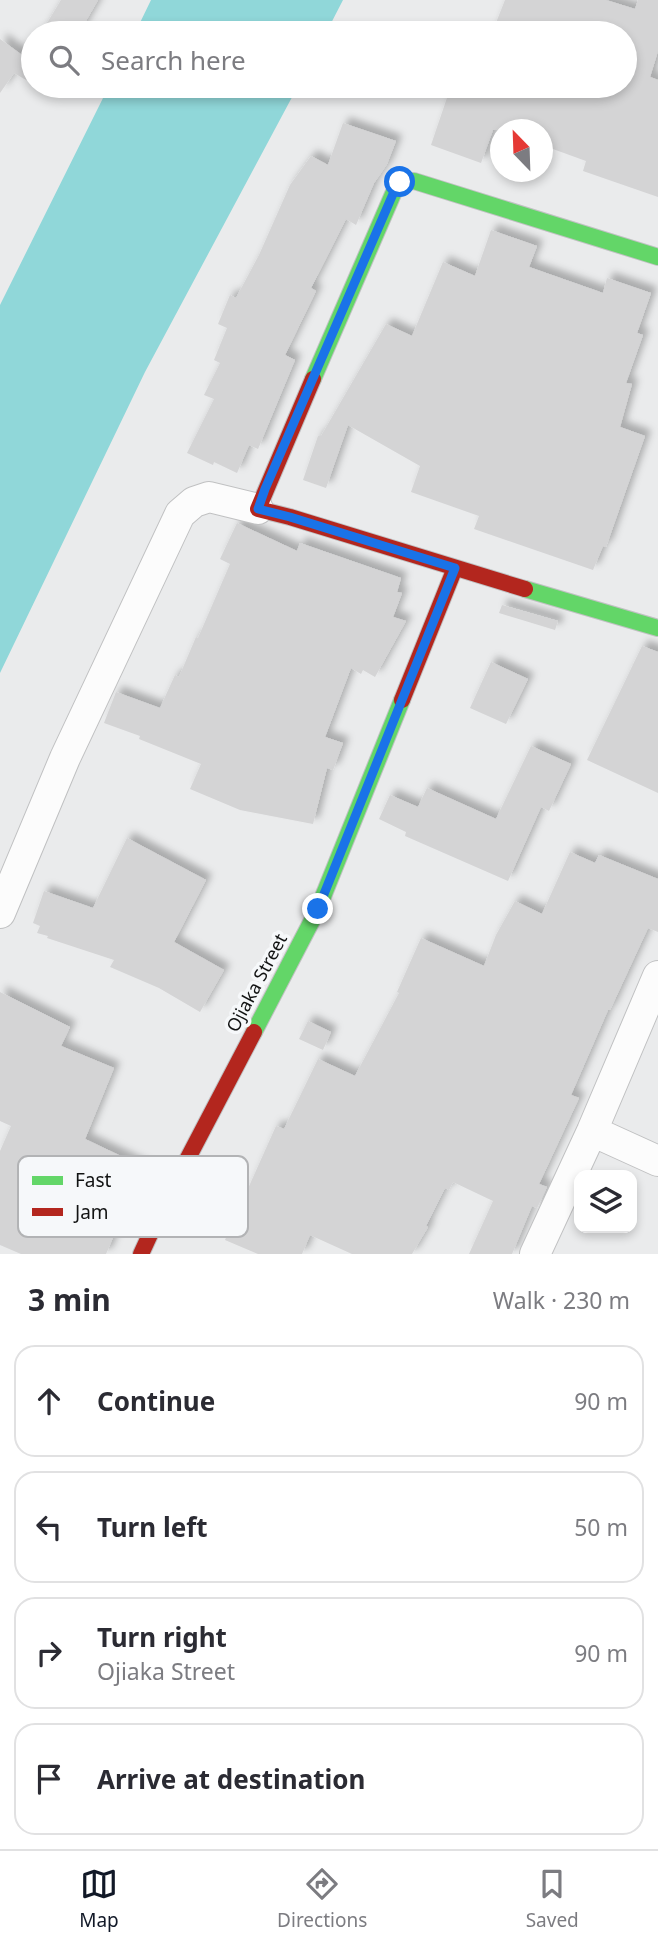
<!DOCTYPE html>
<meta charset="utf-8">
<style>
:root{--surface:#fff;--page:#f7f7f7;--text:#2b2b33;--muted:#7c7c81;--line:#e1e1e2;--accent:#111827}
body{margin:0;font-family:"Noto Sans",sans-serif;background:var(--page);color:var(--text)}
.controls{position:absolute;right:21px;bottom:21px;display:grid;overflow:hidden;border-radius:14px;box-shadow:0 4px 10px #0003}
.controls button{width:63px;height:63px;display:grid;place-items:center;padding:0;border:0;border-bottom:2px solid var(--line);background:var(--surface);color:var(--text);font:35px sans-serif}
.compass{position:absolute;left:490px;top:119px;width:63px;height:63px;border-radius:50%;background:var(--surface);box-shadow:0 4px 10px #0003;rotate:337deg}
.stop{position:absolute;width:21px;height:21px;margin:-16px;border:5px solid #1a73e8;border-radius:50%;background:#fff}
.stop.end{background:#1a73e8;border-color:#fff;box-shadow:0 2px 7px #0008}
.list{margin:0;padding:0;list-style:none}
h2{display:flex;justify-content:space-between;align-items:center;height:91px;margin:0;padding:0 28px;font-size:30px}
h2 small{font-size:23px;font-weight:400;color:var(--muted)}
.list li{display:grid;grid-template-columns:46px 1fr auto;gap:21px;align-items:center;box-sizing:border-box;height:112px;margin:0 14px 14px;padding:0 14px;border:2px solid var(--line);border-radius:21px}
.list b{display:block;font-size:26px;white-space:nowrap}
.list p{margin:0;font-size:23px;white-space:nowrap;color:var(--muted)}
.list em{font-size:23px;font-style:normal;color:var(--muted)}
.icon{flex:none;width:38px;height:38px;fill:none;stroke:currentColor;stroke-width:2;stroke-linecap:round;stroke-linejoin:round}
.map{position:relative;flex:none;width:658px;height:1254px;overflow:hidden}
.search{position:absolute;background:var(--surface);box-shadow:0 4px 10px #0003;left:21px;right:21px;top:21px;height:77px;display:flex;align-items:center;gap:18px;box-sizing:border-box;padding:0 24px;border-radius:38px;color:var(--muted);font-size:26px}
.sheet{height:595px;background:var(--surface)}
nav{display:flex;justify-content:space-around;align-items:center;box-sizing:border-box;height:98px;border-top:2px solid var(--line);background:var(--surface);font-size:19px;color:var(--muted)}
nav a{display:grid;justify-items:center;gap:4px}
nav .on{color:var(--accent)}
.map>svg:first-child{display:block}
</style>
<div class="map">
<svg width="658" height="1254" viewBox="0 0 658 1254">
<defs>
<filter id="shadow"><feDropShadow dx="6" dy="-6" stdDeviation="3.5" flood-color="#0004"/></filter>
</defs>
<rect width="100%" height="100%" fill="#eaebec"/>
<path fill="#90d7d9" d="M151,0H343L326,33H135Z
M109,86H298L145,372L0,673V305Z"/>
<path fill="#d4d4d5" filter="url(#shadow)" d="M61,0H98L79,33H41Z
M505,0H606L635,9L638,0H658V51L650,77L658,80V197L583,171L586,161L542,145V130H493L481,163L431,145L451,86H625V33H492Z
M0,39L33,63V84L14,73L0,93Z
M343,123L396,141L387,164L374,183L356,225L346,219L311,288L316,291L285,355L295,360L258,449L249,445L237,473L214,462L213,465L187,453L214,399L204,395L220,363L214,360L227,328L218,324L230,295L236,298L259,255L290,185L311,156L328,165Z
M491,230L537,246L529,267L603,293L607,278L651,293L637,333L643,335L626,383L632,384L620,427L645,436L606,547L603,546L593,570L474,529L479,516L411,492L420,466L348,425L326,488L303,480L318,436H321L386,324L412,336L443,262L475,276Z
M237,523L297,551L300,543L401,578L397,592L402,593L393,617L406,621L375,677L363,670L361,674L351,668L325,737L343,743L333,770L327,768L313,824L240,810L190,789L201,764L139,739L140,736L104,723L116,692L160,708L175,675L179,677L196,637L198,638L230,564L220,559Z
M502,605L558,621L555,630L499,613Z
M642,646L658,652V793L587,760Z
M491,662L528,679L506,724L470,708Z
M531,746L571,764L549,811L541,807L508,881L405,836L406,832L379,819L390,795L418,807L427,788L496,819Z
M127,838L206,880L174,942L224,970L200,1012L159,988L110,967L114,960L47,938L48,936L37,933L40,926L33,923L44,891L93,908Z
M570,852L595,863L599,855L658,879V932L648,928L610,1010H608L571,1095L579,1098L539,1184L547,1187L537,1208L532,1206L512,1254H469L493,1201L453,1182L449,1190L445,1188L426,1226L428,1227L412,1254H352L310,1235L302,1254H258L225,1240L276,1126L284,1129L318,1059L355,1076L399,993L397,992L421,938L484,966L496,935L515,901L542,914Z
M0,992L70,1027L61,1046L114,1068L85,1139L146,1168L130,1201L129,1200L106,1254H21L0,1245V1151L11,1126L0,1121Z
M308,1021L331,1032L323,1050L299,1039Z"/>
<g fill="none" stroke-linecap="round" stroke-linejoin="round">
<g stroke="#c0c1c2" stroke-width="32">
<path id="street" d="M0,913L65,758L180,514L194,502L209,497L258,509
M592,1131L658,1161
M535,1254L592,1131L658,976"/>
</g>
<g stroke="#c0c1c2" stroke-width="18">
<path id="fast" d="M313,379L393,194L400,182L414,181L658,257
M525,589L658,628
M254,1032L318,909L402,700"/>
</g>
<g stroke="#c0c1c2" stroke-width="18">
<path id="jam" d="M313,379L258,509L290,517L525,589
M402,700L455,568
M141,1254L166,1200L254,1032"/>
</g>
<use href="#street" stroke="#fcfcfc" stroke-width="30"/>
<use href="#fast" stroke="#63d668" stroke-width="16"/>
<use href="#jam" stroke="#b3261e" stroke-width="16"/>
</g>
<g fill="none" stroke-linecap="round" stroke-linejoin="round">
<path stroke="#1a73e8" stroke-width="9" d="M318,909L455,568L290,517L258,509L265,489L393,194L400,182"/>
</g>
<g text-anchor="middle" stroke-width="7" stroke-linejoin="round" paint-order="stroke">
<g font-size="18" fill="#121313" stroke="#f6f8fa">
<text transform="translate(257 983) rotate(-62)" y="6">Ojiaka Street</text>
</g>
</g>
<rect x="18" y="1156" width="230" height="81" rx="10" fill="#f6f8fa" stroke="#b2b3b5" stroke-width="2"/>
<rect x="32" y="1176" width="31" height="9" fill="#63d668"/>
<rect x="32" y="1208" width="31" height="8" fill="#b3261e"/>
<g font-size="19" fill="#121313">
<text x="75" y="1187">Fast</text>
<text x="75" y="1219">Jam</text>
</g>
</svg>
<div class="controls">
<button><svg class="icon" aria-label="layers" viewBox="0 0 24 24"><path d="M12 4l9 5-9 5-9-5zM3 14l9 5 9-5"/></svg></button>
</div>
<svg class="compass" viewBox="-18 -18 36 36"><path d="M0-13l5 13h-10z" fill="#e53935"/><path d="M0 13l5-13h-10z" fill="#7c7c81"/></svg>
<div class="stop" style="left:400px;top:182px"></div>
<div class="stop end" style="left:318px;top:909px"></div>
<div class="search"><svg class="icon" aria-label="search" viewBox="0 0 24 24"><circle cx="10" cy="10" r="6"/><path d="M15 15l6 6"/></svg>Search here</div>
</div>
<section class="sheet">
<h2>3 min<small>Walk · 230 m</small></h2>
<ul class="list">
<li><svg class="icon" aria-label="ahead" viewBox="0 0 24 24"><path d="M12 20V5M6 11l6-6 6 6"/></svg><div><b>Continue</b></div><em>90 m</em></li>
<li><svg class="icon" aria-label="left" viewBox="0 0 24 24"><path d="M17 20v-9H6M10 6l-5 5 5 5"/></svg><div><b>Turn left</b></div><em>50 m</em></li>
<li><svg class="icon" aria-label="right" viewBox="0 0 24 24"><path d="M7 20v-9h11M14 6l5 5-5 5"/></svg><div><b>Turn right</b><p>Ojiaka Street</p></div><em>90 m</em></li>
<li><svg class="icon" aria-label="arrive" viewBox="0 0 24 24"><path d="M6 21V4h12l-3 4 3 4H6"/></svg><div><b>Arrive at destination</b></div></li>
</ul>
</section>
<nav>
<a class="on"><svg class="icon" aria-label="map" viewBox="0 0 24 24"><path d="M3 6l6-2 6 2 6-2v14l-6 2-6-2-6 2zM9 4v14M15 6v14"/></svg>Map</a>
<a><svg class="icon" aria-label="directions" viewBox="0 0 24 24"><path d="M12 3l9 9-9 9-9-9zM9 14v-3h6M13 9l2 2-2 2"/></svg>Directions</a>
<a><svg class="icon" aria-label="saved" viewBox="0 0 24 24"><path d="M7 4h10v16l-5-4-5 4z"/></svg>Saved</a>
</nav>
